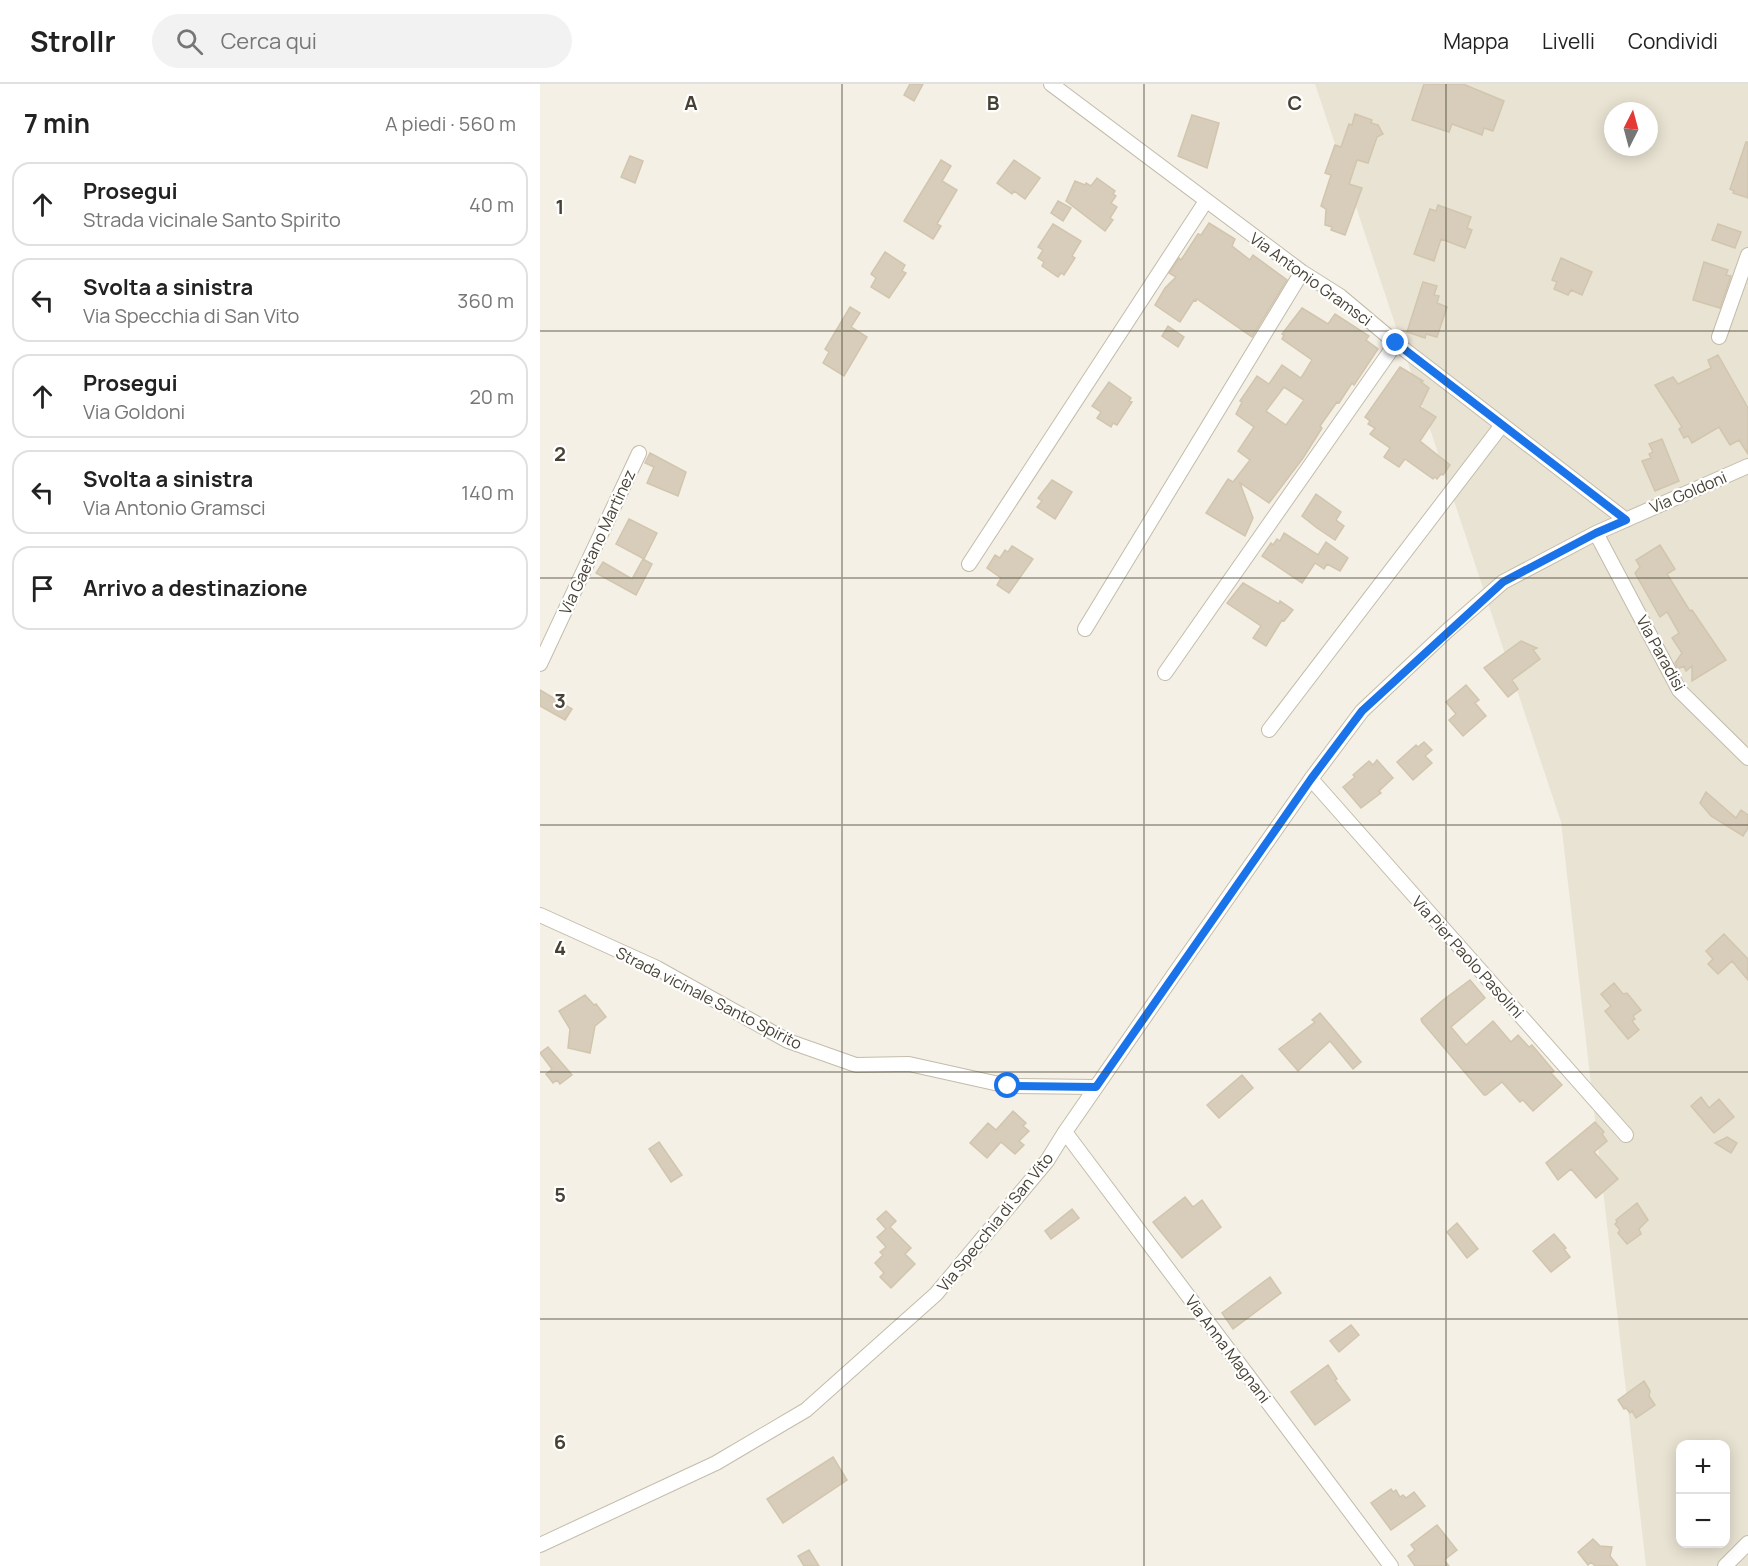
<!DOCTYPE html>
<html lang="it">
<meta charset="utf-8">
<style>
:root{--surface:#fff;--page:#f2f2f2;--text:#222;--muted:#767676;--line:#e0e0e0}
body{margin:0;font-family:Manrope,sans-serif;background:var(--page);color:var(--text)}
.controls{position:absolute;right:18px;bottom:18px;display:grid;overflow:hidden;border-radius:12px;box-shadow:0 3px 15px #0003}
.controls button{width:54px;height:54px;display:grid;place-items:center;padding:0;border:0;border-bottom:2px solid var(--line);background:var(--surface);color:var(--text);font:30px sans-serif}
.compass{position:absolute;left:1064px;top:18px;width:54px;height:54px;border-radius:50%;background:var(--surface);box-shadow:0 3px 15px #0003;rotate:6deg}
.stop{position:absolute;width:18px;height:18px;margin:-14px;border:4px solid #1a73e8;border-radius:50%;background:#fff}
.stop.end{background:#1a73e8;border-color:#fff;box-shadow:0 2px 6px #0008}
.list{margin:0;padding:0;list-style:none}
h2{display:flex;justify-content:space-between;align-items:center;height:78px;margin:0;padding:0 24px;font-size:26px}
h2 small{font-size:20px;font-weight:400;color:var(--muted)}
.list li{display:grid;grid-template-columns:39px 1fr auto;gap:18px;align-items:center;box-sizing:border-box;height:84px;margin:0 12px 12px;padding:0 12px;border:2px solid var(--line);border-radius:18px}
.list b{display:block;font-size:22px;white-space:nowrap}
.list p{margin:0;font-size:20px;white-space:nowrap;color:var(--muted)}
.list em{font-size:20px;font-style:normal;color:var(--muted)}
.icon{flex:none;width:33px;height:33px;fill:none;stroke:currentColor;stroke-width:2;stroke-linecap:round;stroke-linejoin:round}
.map{position:relative;flex:none;width:1208px;height:1482px;overflow:hidden}
header{display:flex;align-items:center;gap:36px;box-sizing:border-box;height:84px;padding:0 30px;background:var(--surface);border-bottom:2px solid var(--line)}
header strong{font-size:28px}
nav{display:flex;gap:33px;margin-inline-start:auto;font-size:21px}
.search{width:420px;height:54px;background:var(--page);display:flex;align-items:center;gap:15px;box-sizing:border-box;padding:0 21px;border-radius:33px;color:var(--muted);font-size:22px}
main{display:flex}
aside{flex:1;background:var(--surface)}
.map>svg:first-child{display:block}
</style>
<header>
<strong>Strollr</strong>
<div class="search"><svg class="icon" aria-label="search" viewBox="0 0 24 24"><circle cx="10" cy="10" r="6"/><path d="M15 15l6 6"/></svg>Cerca qui</div>
<nav><a>Mappa</a><a>Livelli</a><a>Condividi</a></nav>
</header>
<main>
<aside>
<h2>7 min<small>A piedi · 560 m</small></h2>
<ul class="list">
<li><svg class="icon" aria-label="ahead" viewBox="0 0 24 24"><path d="M12 20V5M6 11l6-6 6 6"/></svg><div><b>Prosegui</b><p>Strada vicinale Santo Spirito</p></div><em>40 m</em></li>
<li><svg class="icon" aria-label="left" viewBox="0 0 24 24"><path d="M17 20v-9H6M10 6l-5 5 5 5"/></svg><div><b>Svolta a sinistra</b><p>Via Specchia di San Vito</p></div><em>360 m</em></li>
<li><svg class="icon" aria-label="ahead" viewBox="0 0 24 24"><path d="M12 20V5M6 11l6-6 6 6"/></svg><div><b>Prosegui</b><p>Via Goldoni</p></div><em>20 m</em></li>
<li><svg class="icon" aria-label="left" viewBox="0 0 24 24"><path d="M17 20v-9H6M10 6l-5 5 5 5"/></svg><div><b>Svolta a sinistra</b><p>Via Antonio Gramsci</p></div><em>140 m</em></li>
<li><svg class="icon" aria-label="arrive" viewBox="0 0 24 24"><path d="M6 21V4h12l-3 4 3 4H6"/></svg><div><b>Arrivo a destinazione</b></div></li>
</ul>
</aside>
<div class="map">
<svg width="1208" height="1482" viewBox="0 0 1208 1482">
<rect width="100%" height="100%" fill="#f4f0e5"/>
<path fill="#e9e3d3" fill-rule="evenodd" d="M775,0H1208V1482H1106L1021,738ZM1073,27H1109V63H1073ZM1140,1360H1186V1460H1140Z"/>
<path fill="#d7cdba" stroke="#d2c5ad" stroke-width="1.5" fill-rule="evenodd" d="M370,0H383L374,17L364,11Z
M884,0H923L964,17L953,47L944,44L942,51L912,40L909,48L872,36Z
M815,30L832,36L831,39L838,41L843,50L837,53L828,79L817,76L809,100L822,104L805,151L791,146L792,143L785,141L786,125L781,122L791,91L785,89L795,61L801,63L809,40L812,41Z
M652,31L679,39L667,84L638,72Z
M1206,58H1208V114L1193,109L1194,107L1190,105Z
M90,72L103,77L95,99L81,93Z
M401,76L411,82L402,97L417,106L397,140L401,142L393,155L364,137Z
M474,76L500,94L485,115L474,107L472,110L457,99Z
M557,94L575,107L573,110L576,112L571,119L577,123L570,134L573,136L565,147L526,117L535,97L545,101L546,99L551,102Z
M518,117L531,124L523,137L511,129Z
M898,121L931,133L927,144L932,146L925,164L901,155L894,177L874,170L890,125L896,127Z
M669,139L695,155L692,162L710,176L713,171L747,196L712,253L657,215L656,217L654,216L640,238L615,221L625,204L636,193L629,189L639,174L641,176L658,150L661,151Z
M513,140L541,157L532,172L535,174L524,191L521,189L518,193L502,182L504,178L498,174L503,166L498,163Z
M1178,140L1201,148L1195,164L1172,156Z
M345,168L365,181L362,187L366,189L349,214L331,203L336,194L331,190Z
M1021,174L1052,188L1042,211L1031,206L1028,211L1014,205L1017,198L1012,196Z
M1164,178L1188,186L1186,191L1191,192L1180,224L1153,216Z
M883,198L897,202L894,211L899,212L897,219L907,223L897,253L886,250L885,254L867,248Z
M310,223L320,229L311,243L327,253L304,292L283,279L289,268L285,265Z
M762,224L788,240L795,230L829,252L826,256L838,265L814,301L812,299L799,319L797,318L780,342L782,344L763,374L729,419L700,399L713,434L705,452L666,429L688,395L693,398L710,376L698,367L714,343L696,330L702,318L700,317L717,292L729,300L742,281L761,294L772,276L742,255L744,251L742,250ZM744,303L764,316L746,341L726,327Z
M628,242L644,253L638,263L622,252Z
M1178,271L1208,324V370L1199,356L1190,361L1179,343L1152,359L1148,352L1144,354L1139,345L1142,343L1115,301L1133,293L1138,300L1171,284L1168,276Z
M860,283L883,297L881,298L889,304L880,323L896,333L880,357L910,381L903,391L901,390L897,395L894,393L893,395L865,375L859,383L844,373L850,364L830,350L835,344L828,340L830,337L825,333Z
M569,298L591,314L589,317L592,318L577,341L573,339L571,343L557,334L561,328L552,322Z
M1122,355L1139,397L1115,407L1102,377L1111,374L1109,370L1113,368L1109,360Z
M110,369L146,388L138,412L107,399L114,383L105,379Z
M512,396L532,408L515,435L497,423L502,417L498,414Z
M776,410L801,428L796,436L804,442L795,456L777,444L762,432Z
M89,435L117,449L104,475L76,460Z
M744,449L778,471L786,458L808,474L800,487L787,480L784,485L775,479L762,499L722,472L731,459L733,461L737,455L740,457Z
M1120,461L1135,485L1127,490L1150,527L1152,526L1186,576L1152,597V582L1146,587L1144,582L1138,585L1135,579L1142,569L1132,554L1139,549L1127,528L1120,533L1095,489L1100,483L1096,476Z
M472,462L493,475L469,509L457,501L461,494L447,484L455,471L460,474L465,466L468,468Z
M103,475L112,480L96,511L56,489L63,478L92,495Z
M703,499L739,520L740,517L753,526L744,537L742,536L726,562L713,554L721,542L687,519Z
M981,557L997,564L993,566L1000,575L972,596L978,605L968,613L944,584Z
M926,601L939,616L935,619L946,632L923,652L909,636L916,630L906,618Z
M0,606L32,625L25,636L0,622Z
M884,658L892,666L885,672L892,679L873,696L857,678L876,661L878,663Z
M837,676L853,694L839,707L841,709L821,724L803,703L815,693L813,691L829,677L833,681Z
M1166,708L1196,734L1201,726L1208,731V744L1203,752L1171,732L1160,719Z
M1184,850L1208,875V896L1192,877L1178,890L1168,880L1173,875L1166,867Z
M930,896L945,914L911,943L926,961L953,937L971,958L978,951L989,963L992,961L1014,987L1011,989L1022,1001L993,1027L983,1016L980,1018L962,998L946,1011H944L882,938L881,935L903,916Z
M1074,899L1083,910L1087,909L1101,926L1093,932L1095,935L1092,937L1099,946L1088,955L1065,927L1071,922L1061,910Z
M45,911L54,921L56,920L66,933L55,942L50,969L28,964L30,945L19,927Z
M780,929L821,978L813,985L790,957L758,987L739,965L775,938L772,936Z
M8,963L32,991L20,1000L17,996L13,999L6,990L12,985L0,969Z
M702,991L713,1004L679,1034L667,1021Z
M1161,1013L1169,1024L1179,1015L1194,1033L1174,1049L1151,1022Z
M473,1027L486,1039L483,1042L489,1047L479,1057L484,1061L475,1070L461,1058L447,1074L430,1059L448,1039L456,1046Z
M1055,1038L1064,1048L1062,1050L1067,1057L1054,1068L1078,1095L1056,1114L1031,1085L1018,1096L1006,1079Z
M1187,1053L1197,1059L1191,1069L1175,1059Z
M119,1058L142,1091L131,1098L109,1065Z
M645,1113L653,1123L662,1116L681,1143L642,1174L613,1138Z
M1097,1119L1108,1136L1099,1145L1101,1150L1087,1160L1078,1149L1080,1146L1075,1140L1077,1138L1076,1136Z
M532,1125L539,1134L511,1155L505,1147Z
M346,1127L356,1137L350,1143L371,1164L365,1170L375,1180L351,1204L340,1193L344,1189L335,1179L343,1171L340,1168L346,1163L337,1153L346,1145L337,1135Z
M917,1139L938,1165L927,1174L907,1148Z
M1014,1150L1026,1164L1024,1165L1030,1173L1011,1188L993,1167Z
M730,1193L741,1209L693,1245L682,1229Z
M811,1241L819,1251L799,1268L790,1257Z
M788,1281L797,1295L795,1296L810,1316L775,1341L751,1308Z
M1104,1297L1110,1307L1109,1312L1115,1321L1096,1334L1092,1327L1090,1329L1086,1324L1084,1325L1078,1316Z
M293,1373L307,1396L243,1439L227,1415Z
M851,1405L853,1408L856,1406L860,1413L863,1411L866,1414L874,1408L885,1422L851,1446L831,1419Z
M897,1441L917,1466L904,1476L909,1482H875L868,1472L875,1466L871,1461Z
M1053,1455L1060,1462L1072,1463L1070,1472L1078,1482H1055L1051,1478L1048,1481L1038,1468Z
M269,1466L279,1482H264L258,1472Z"/>
<g fill="none" stroke-linecap="round" stroke-linejoin="round">
<g stroke="#c3bcaa" stroke-width="16">
<path id="street" d="M511,0L762,188L800,212L856,259L1086,436
M1179,253L1208,171
M1056,449L1139,606L1208,674
M429,480L666,117
M545,545L762,188
M0,580L99,369
M625,589L856,259
M729,646L962,341
M771,695L1086,1051
M0,831L117,884L248,957L316,981L369,980L468,1002L556,1003
M525,1048L851,1482
M0,1461L176,1379L266,1326L396,1210L507,1077L525,1048L633,892L771,695L822,627L907,547L963,498L1056,449L1208,382
M1185,1482L1208,1459"/>
</g>
<use href="#street" stroke="#fff" stroke-width="14"/>
</g>
<g fill="none" stroke-linecap="round" stroke-linejoin="round">
<path stroke="#1a73e8" stroke-width="8" d="M468,1002L556,1003L771,695L822,627L963,498L1056,449L1086,436L856,259"/>
</g>
<path fill="none" stroke="#474134" stroke-width="1.5" stroke-opacity="0.55" d="M302,0V1482M604,0V1482M906,0V1482M0,247H1208M0,494H1208M0,741H1208M0,988H1208M0,1235H1208"/>
<g text-anchor="middle" stroke-width="4.5" stroke-linejoin="round" paint-order="stroke">
<g font-size="16" fill="#474134" stroke="#fff">
<text transform="translate(771 195) rotate(36)" y="6">Via Antonio Gramsci</text>
<text transform="translate(1148 408) rotate(-23)" y="6">Via Goldoni</text>
<text transform="translate(57 458) rotate(-65)" y="6">Via Gaetano Martinez</text>
<text transform="translate(1121 569) rotate(61)" y="6">Via Paradisi</text>
<text transform="translate(928 873) rotate(48)" y="6">Via Pier Paolo Pasolini</text>
<text transform="translate(169 914) rotate(27)" y="6">Strada vicinale Santo Spirito</text>
<text transform="translate(455 1138) rotate(-51)" y="6">Via Specchia di San Vito</text>
<text transform="translate(688 1265) rotate(53)" y="6">Via Anna Magnani</text>
</g>
</g>
<g font-size="20" text-anchor="middle" font-weight="bold" fill="#474134" stroke="#fff" stroke-width="4.5" stroke-linejoin="round" paint-order="stroke">
<text x="151" y="26">A</text>
<text x="453" y="26">B</text>
<text x="755" y="26">C</text>
<text x="20" y="130">1</text>
<text x="20" y="377">2</text>
<text x="20" y="624">3</text>
<text x="20" y="871">4</text>
<text x="20" y="1118">5</text>
<text x="20" y="1365">6</text>
</g>
</svg>
<div class="controls">
<button>+</button>
<button>−</button>
</div>
<svg class="compass" viewBox="-18 -18 36 36"><path d="M0-13l5 13h-10z" fill="#e53935"/><path d="M0 13l5-13h-10z" fill="#767676"/></svg>
<div class="stop" style="left:468px;top:1002px"></div>
<div class="stop end" style="left:856px;top:259px"></div>
</div>
</main>
